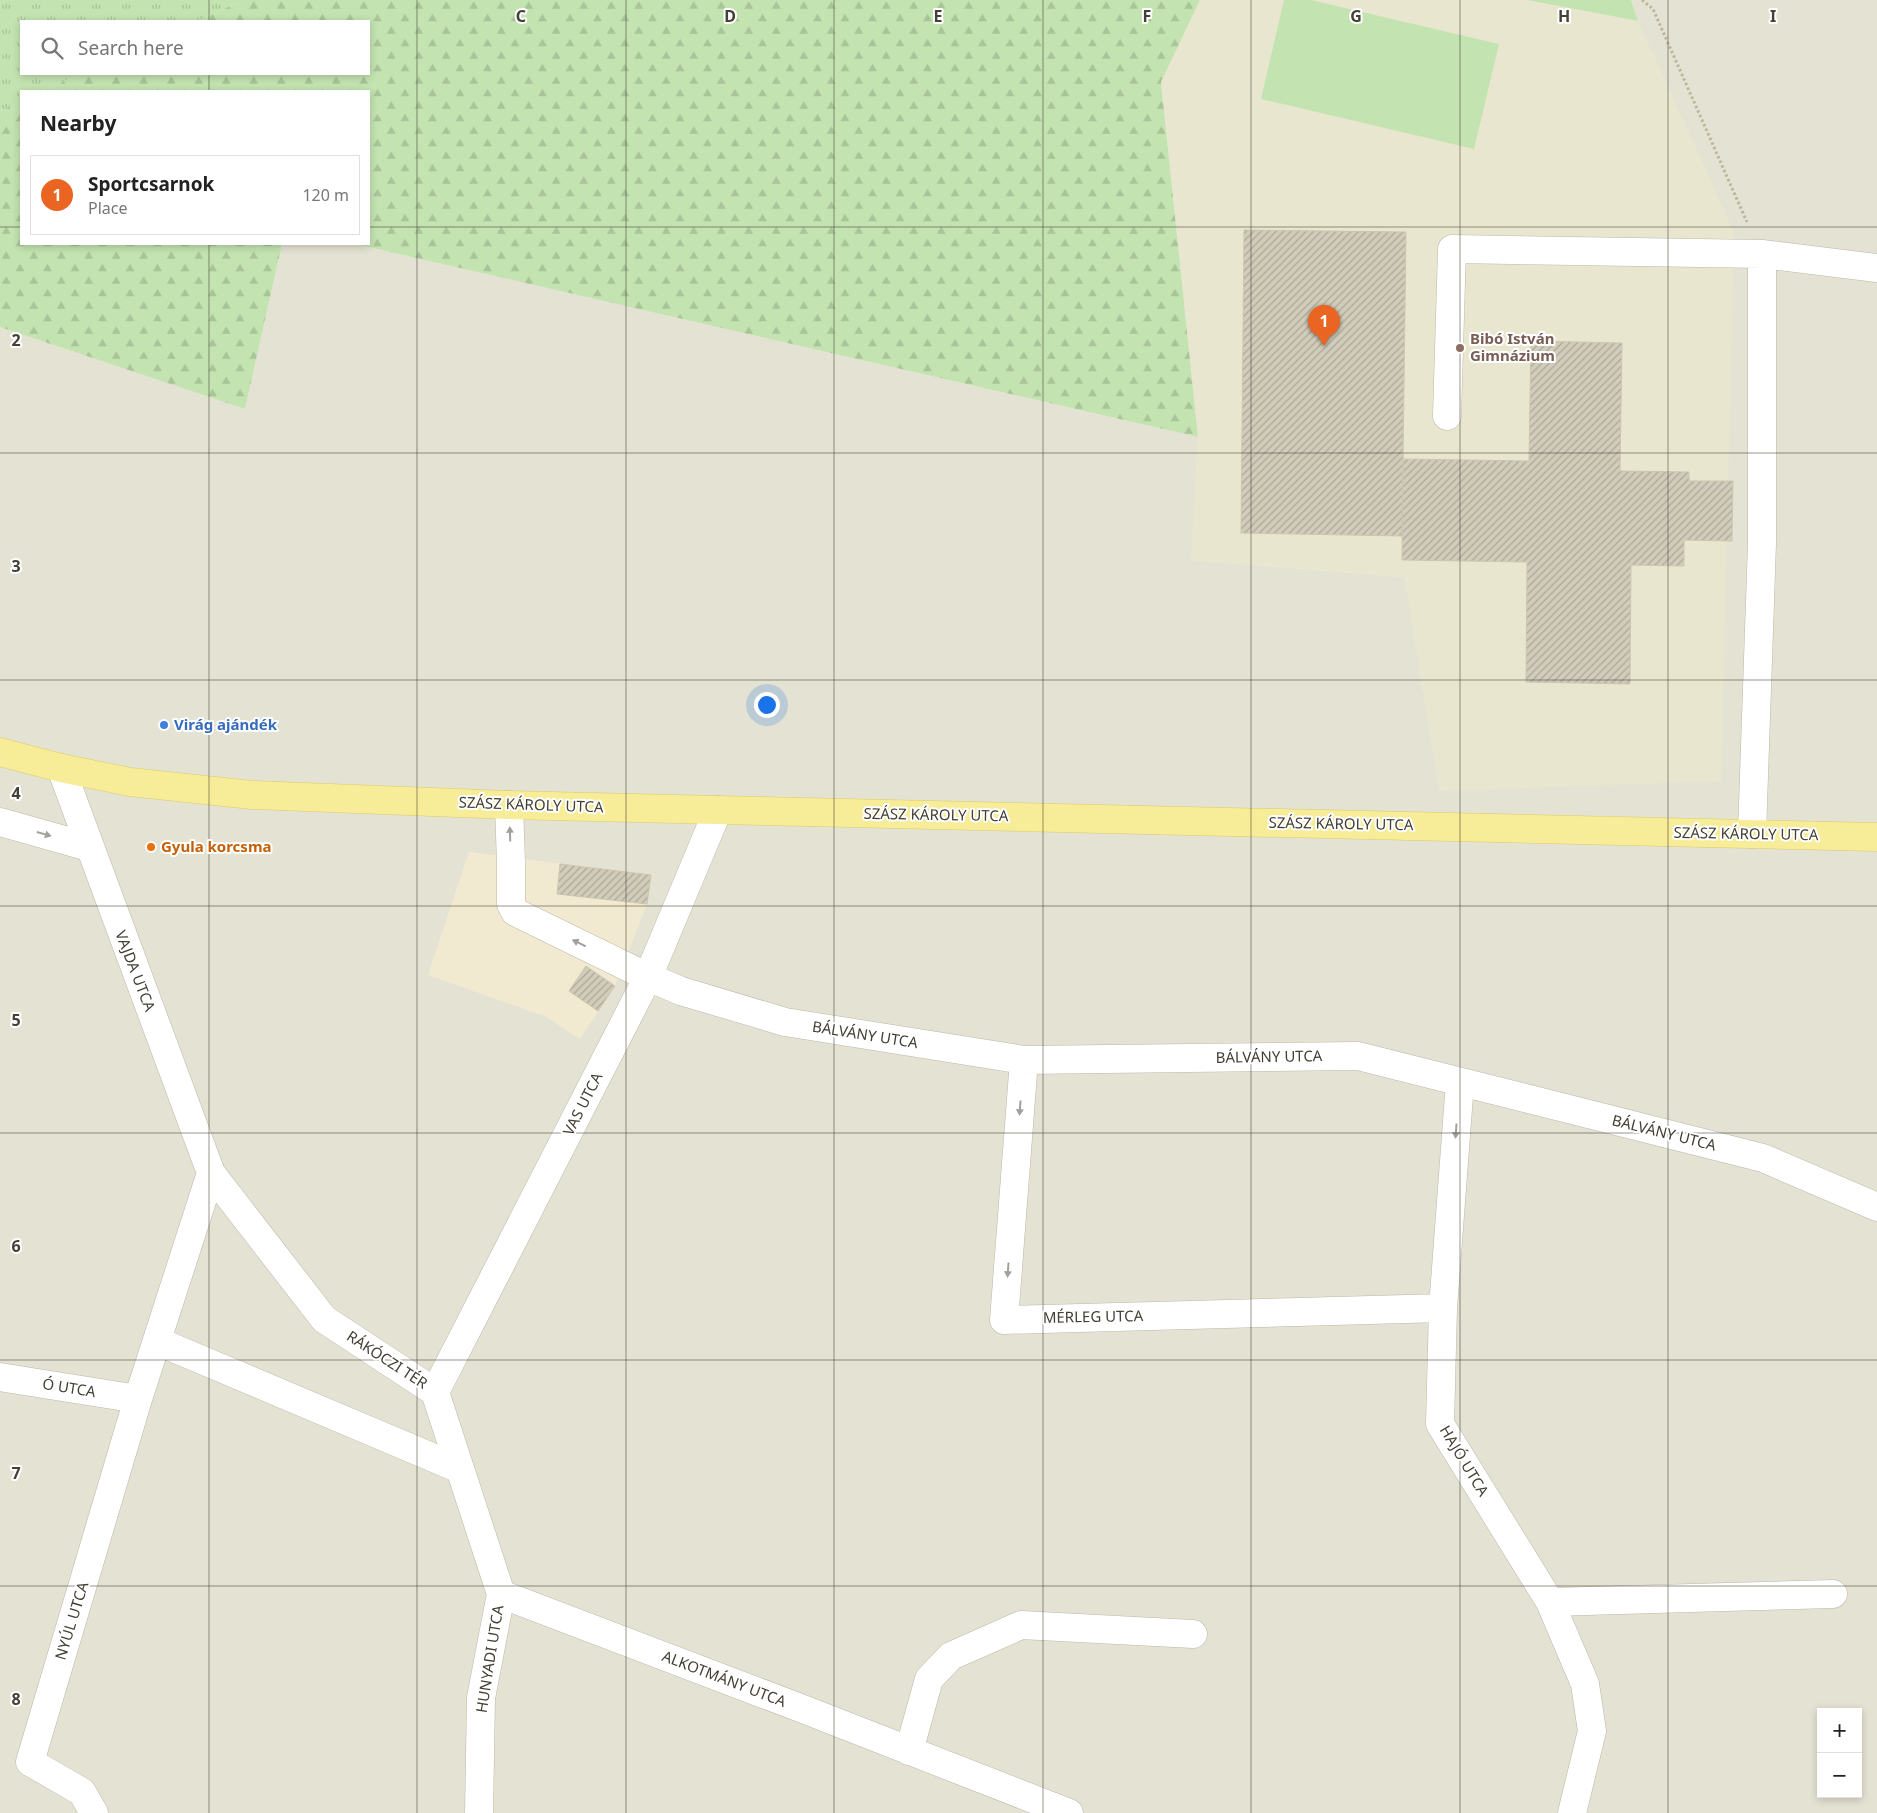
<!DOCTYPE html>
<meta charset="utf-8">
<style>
:root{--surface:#fff;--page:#f2f2f2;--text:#222;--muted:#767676;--line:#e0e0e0;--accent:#ea6422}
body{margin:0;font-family:"Noto Sans",sans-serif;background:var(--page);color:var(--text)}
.controls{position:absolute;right:15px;bottom:15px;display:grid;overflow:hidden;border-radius:0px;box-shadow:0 2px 8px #0003}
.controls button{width:45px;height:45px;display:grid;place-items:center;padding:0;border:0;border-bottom:1px solid var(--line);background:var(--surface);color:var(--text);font:25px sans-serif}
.you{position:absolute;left:766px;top:704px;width:18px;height:18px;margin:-12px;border:4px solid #fff;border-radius:50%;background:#1a73e8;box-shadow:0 0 0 8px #1a73e833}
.badge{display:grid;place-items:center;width:32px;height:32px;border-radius:50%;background:var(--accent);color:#fff;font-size:16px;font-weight:700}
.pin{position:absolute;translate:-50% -41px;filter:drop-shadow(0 1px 2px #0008)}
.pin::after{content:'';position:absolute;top:26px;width:18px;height:15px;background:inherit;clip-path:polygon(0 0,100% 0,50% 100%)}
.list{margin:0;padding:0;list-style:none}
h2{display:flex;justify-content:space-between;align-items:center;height:65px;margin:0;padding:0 20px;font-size:21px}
h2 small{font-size:16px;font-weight:400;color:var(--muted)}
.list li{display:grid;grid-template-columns:32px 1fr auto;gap:15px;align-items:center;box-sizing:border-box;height:80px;margin:0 10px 10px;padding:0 10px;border:1px solid var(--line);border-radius:0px}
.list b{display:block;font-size:19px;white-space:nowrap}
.list p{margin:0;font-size:16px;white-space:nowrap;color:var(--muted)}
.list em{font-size:16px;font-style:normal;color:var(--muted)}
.icon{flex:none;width:28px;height:28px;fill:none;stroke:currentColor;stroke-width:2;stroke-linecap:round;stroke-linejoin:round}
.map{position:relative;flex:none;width:1877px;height:1813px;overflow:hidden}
.search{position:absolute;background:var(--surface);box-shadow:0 2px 8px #0003;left:20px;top:20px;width:350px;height:55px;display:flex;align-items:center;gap:12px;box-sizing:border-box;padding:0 18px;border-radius:0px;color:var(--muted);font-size:19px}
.panel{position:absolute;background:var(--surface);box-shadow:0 2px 8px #0003;left:20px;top:90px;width:350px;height:155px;border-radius:0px}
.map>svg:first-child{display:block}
</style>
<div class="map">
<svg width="1877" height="1813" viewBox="0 0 1877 1813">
<defs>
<pattern id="grass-tufts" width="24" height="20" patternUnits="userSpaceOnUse" patternTransform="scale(1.25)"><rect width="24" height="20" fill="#c3e3b0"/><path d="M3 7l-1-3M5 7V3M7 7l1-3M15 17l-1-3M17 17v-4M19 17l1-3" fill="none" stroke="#a9c498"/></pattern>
<pattern id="forest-firs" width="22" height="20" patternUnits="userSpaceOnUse" patternTransform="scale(1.25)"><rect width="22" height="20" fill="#c3e3b0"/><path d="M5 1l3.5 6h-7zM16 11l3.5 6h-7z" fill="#a9c498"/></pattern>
<pattern id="building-hatch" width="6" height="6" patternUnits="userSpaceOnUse" patternTransform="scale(1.25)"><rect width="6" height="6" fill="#d2cdbb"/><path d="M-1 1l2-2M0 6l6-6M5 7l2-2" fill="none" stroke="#aca899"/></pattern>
</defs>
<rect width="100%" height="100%" fill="#f1efe4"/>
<path fill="#e4e2d3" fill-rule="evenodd" d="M1631,0H1877V1813H0V327L245,409L282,244H355L1198,437L1192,560L1405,577L1440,791L1638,21ZM469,852L560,864L580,1039L547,1017ZM1821,1712H1858V1794H1821Z"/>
<path fill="#f2ead0" d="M469,852L651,875L647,904L615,986L580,1039L547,1017L428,975Z"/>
<path fill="#e9e6cf" d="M1200,0H1527L1638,21L1734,232L1721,781L1440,791L1405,577L1191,560L1198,437L1161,81Z"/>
<path fill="url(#grass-tufts)" d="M0,0H244L197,21H21V74H81L43,91H21V101L0,111Z"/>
<path fill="url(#forest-firs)" d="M244,0H1200L1161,82L1198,437L355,244H369V91H43L81,74H369V21H197Z
M21,101V244H282L245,409L0,327V111Z"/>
<path fill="#c3e3b0" d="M1284,0H1311L1499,44L1474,149L1261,99Z
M1527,0H1631L1638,21Z"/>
<path fill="url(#building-hatch)" stroke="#ccc6af" d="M1244,230L1406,232L1402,536L1241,533Z
M1531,341L1622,343L1620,471L1689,472V481H1733L1732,541L1684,540V566L1631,565L1630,684L1526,682L1527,562L1402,560L1403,459L1529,461Z
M560,864L651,875L647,904L557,894Z
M586,966L615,986L598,1011L569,991Z"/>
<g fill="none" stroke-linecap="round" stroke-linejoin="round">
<g stroke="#bbb8a8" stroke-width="29">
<path id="minor" d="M1762,254L1877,268
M1447,416L1452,249L1762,254V543L1752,834
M61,768L211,1173L324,1319L435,1392L501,1594L803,1709L1069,1813
M509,805L511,863V904L515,912L648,977L681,991L785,1022L1024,1060L1358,1056L1763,1158L1877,1207
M0,822L89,847
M1024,1060L1004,1320L1443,1308
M1460,1082L1443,1308L1440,1424L1550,1602L1585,1684L1592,1731L1572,1813
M157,1341L460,1469
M0,1377L138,1399
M435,1392L648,977L718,810
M1550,1602L1833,1594
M909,1751L929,1679L951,1656L1021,1625L1193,1634
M94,1813L82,1792L30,1762L138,1399L211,1173
M479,1813L481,1698L501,1594"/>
</g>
<g stroke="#dacc69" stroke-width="29">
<path id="major" d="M0,752L61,768L130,782L252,795L509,805L718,810L1877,837"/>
</g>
<path stroke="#bcb69a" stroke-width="3" stroke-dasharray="2.5 2.5" stroke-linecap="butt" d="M1642,0L1653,9L1747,222"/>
<use href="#minor" stroke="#fff" stroke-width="28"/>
<use href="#major" stroke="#f7ec98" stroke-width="28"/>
</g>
<defs><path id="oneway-solid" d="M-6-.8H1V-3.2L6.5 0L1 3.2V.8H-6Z" transform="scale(1.25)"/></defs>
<g fill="#a1a09a">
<use href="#oneway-solid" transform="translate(44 834) rotate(16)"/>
<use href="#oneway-solid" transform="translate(510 834) rotate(-92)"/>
<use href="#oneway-solid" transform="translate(579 943) rotate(-154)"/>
<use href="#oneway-solid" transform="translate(1020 1108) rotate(94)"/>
<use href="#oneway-solid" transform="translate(1456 1131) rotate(94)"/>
<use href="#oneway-solid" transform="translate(1008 1270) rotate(94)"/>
</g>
<path fill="none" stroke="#434035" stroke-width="1" stroke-opacity="0.55" d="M209,0V21M417,0V1813M626,0V1813M834,0V1813M1043,0V1813M1251,0V1813M1460,0V1813M1668,0V1813M209,74V91M0,227H21M369,227H1877M209,244V1813M0,453H1877M0,680H1877M0,906H1877M0,1133H1877M0,1360H1877M0,1586H1877"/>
<circle fill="#8d6e63" stroke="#fff" stroke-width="2" cx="1460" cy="348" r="5"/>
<circle fill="#3f7fe0" stroke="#fff" stroke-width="2" cx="164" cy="725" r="5"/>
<circle fill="#e8710a" stroke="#fff" stroke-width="2" cx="151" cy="847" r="5"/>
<g text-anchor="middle" stroke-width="4" stroke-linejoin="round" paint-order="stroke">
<g font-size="15" font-weight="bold" fill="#785e54" stroke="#fff" text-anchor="start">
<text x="1470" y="344">Bibó István<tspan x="1470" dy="17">Gimnázium</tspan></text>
</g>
<g font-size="15" font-weight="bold" fill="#366cbe" stroke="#fff" text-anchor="start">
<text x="174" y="730">Virág ajándék</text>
</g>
<g font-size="15" fill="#434035" stroke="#fff">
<text transform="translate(531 805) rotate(2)" y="5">SZÁSZ KÁROLY UTCA</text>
<text transform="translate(936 815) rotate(1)" y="5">SZÁSZ KÁROLY UTCA</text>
<text transform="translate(1341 824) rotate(1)" y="5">SZÁSZ KÁROLY UTCA</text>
<text transform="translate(1746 834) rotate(1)" y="5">SZÁSZ KÁROLY UTCA</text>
<text transform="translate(135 971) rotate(69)" y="5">VAJDA UTCA</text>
<text transform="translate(865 1035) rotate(9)" y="5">BÁLVÁNY UTCA</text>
<text transform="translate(1269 1057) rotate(-1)" y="5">BÁLVÁNY UTCA</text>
<text transform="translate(583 1104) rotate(-63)" y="5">VAS UTCA</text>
<text transform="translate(1664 1133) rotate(14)" y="5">BÁLVÁNY UTCA</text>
<text transform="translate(1093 1317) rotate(-1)" y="5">MÉRLEG UTCA</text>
<text transform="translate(387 1360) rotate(33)" y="5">RÁKÓCZI TÉR</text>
<text transform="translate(69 1388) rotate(9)" y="5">Ó UTCA</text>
<text transform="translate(1464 1461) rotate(59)" y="5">HAJÓ UTCA</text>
<text transform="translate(72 1621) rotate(-73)" y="5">NYÚL UTCA</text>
<text transform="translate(490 1659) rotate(-81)" y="5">HUNYADI UTCA</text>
<text transform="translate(724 1679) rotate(21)" y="5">ALKOTMÁNY UTCA</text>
</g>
<g font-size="15" font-weight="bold" fill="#c56008" stroke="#fff" text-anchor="start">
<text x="161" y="852">Gyula korcsma</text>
</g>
</g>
<g font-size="16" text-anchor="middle" font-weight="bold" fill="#434035" stroke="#fff" stroke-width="4" stroke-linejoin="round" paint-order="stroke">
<text x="521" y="22">C</text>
<text x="730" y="22">D</text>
<text x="938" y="22">E</text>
<text x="1147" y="22">F</text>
<text x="1356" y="22">G</text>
<text x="1564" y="22">H</text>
<text x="1773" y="22">I</text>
<text x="16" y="346">2</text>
<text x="16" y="572">3</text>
<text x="16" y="799">4</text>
<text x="16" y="1026">5</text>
<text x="16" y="1252">6</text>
<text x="16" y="1479">7</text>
<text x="16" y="1705">8</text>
</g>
</svg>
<div class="controls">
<button>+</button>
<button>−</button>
</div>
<div class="you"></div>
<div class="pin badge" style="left:1324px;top:346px">1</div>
<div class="search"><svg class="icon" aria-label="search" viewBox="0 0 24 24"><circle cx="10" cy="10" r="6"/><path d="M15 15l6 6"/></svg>Search here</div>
<section class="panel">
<h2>Nearby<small></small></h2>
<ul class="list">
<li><span class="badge">1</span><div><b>Sportcsarnok</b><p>Place</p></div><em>120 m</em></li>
</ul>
</section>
</div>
